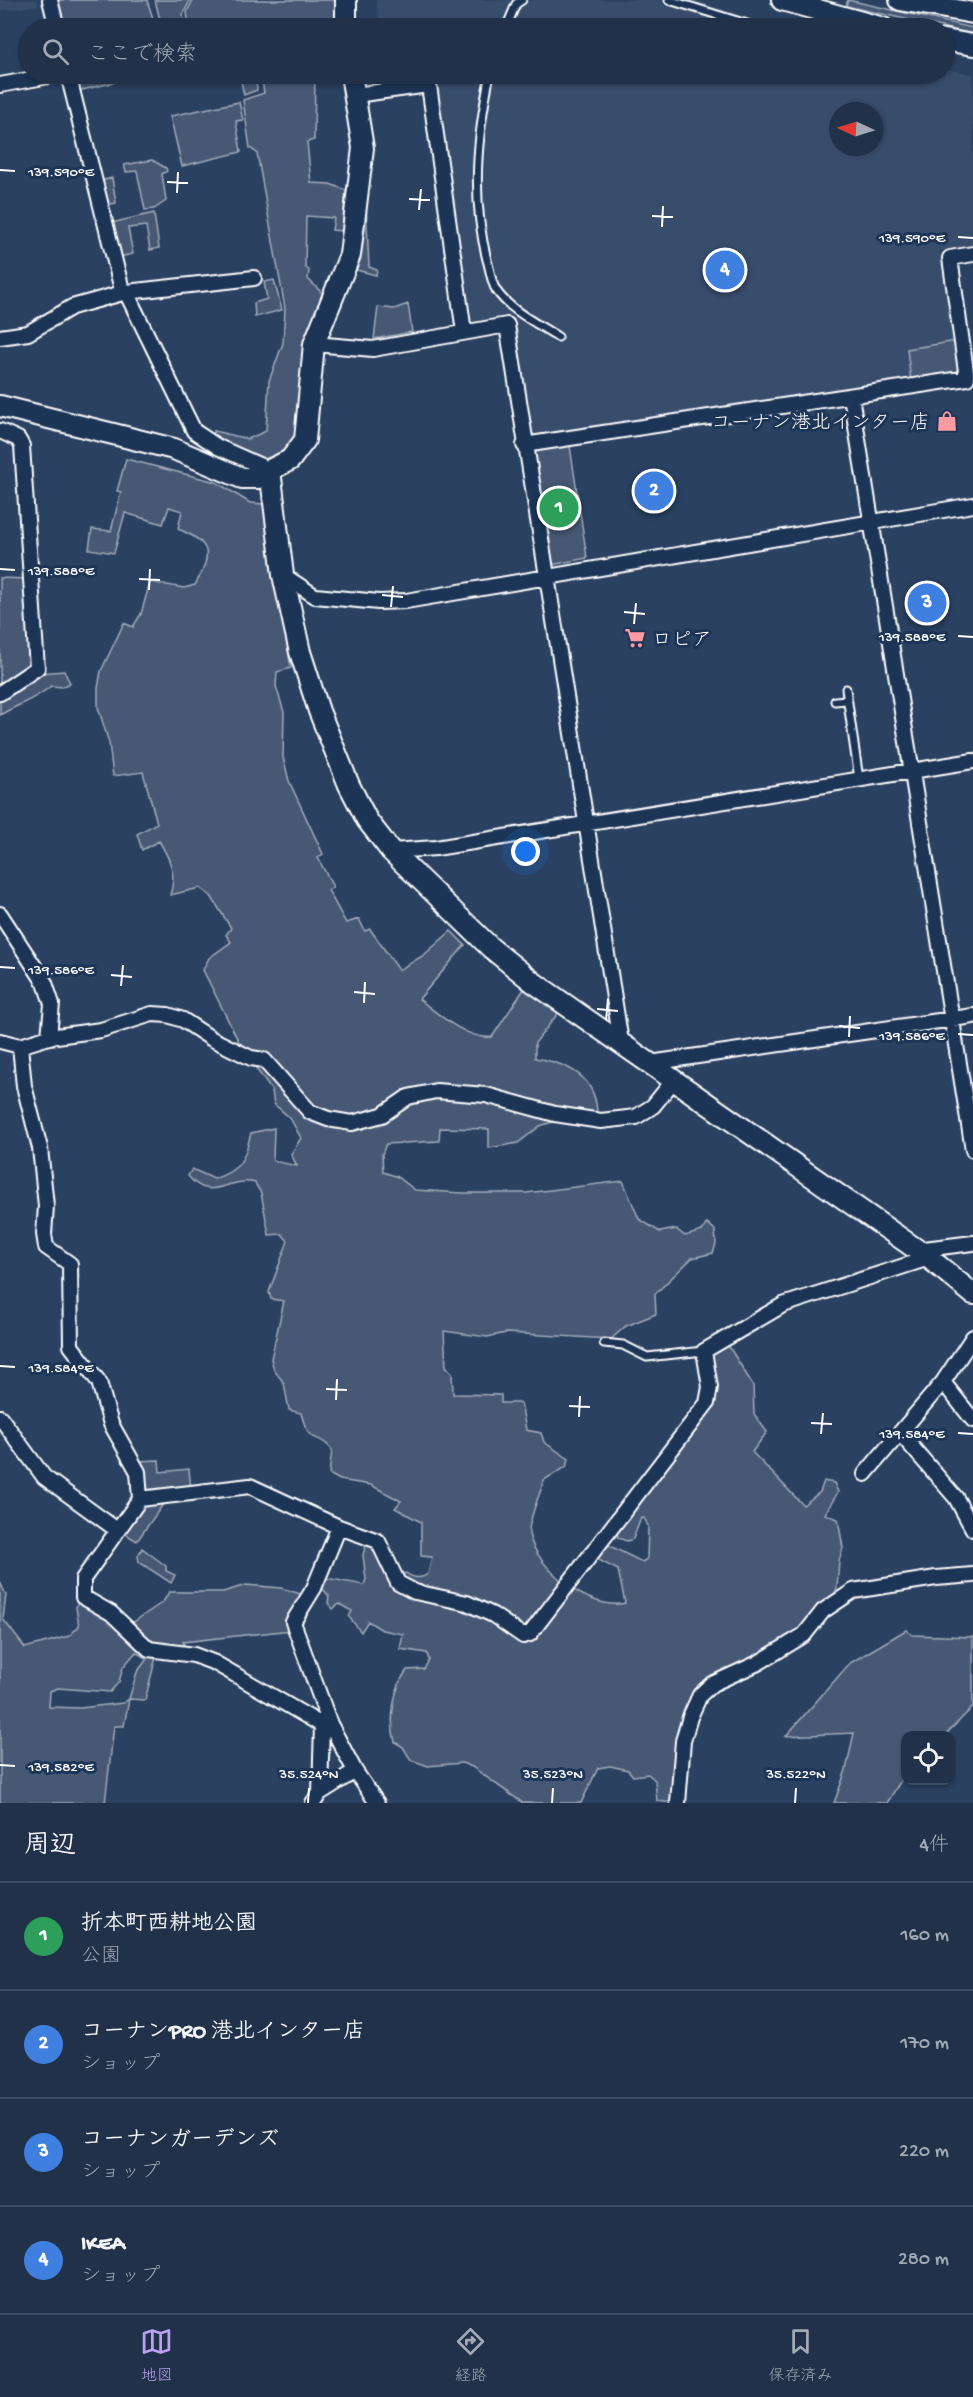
<!DOCTYPE html>
<html lang="ja">
<meta charset="utf-8">
<style>
:root{--surface:#203149;--page:#283950;--text:#f1f3f6;--muted:#a2a9b4;--line:#3d4c61;--accent:#bca0f2}
body{margin:0;font-family:"Gochi Hand","Klee One",sans-serif;background:var(--page);color:var(--text)}
.controls{position:absolute;right:18px;bottom:18px;display:grid;overflow:hidden;border-radius:12px;box-shadow:0 2px 4px #0004}
.controls button{width:54px;height:54px;display:grid;place-items:center;padding:0;border:0;border-bottom:2px solid var(--line);background:var(--surface);color:var(--text);font:30px sans-serif}
.compass{position:absolute;left:829px;top:102px;width:54px;height:54px;border-radius:50%;background:var(--surface);box-shadow:0 2px 4px #0004;rotate:274deg}
.you{position:absolute;left:526px;top:852px;width:21px;height:21px;margin:-15px;border:4px solid #fff;border-radius:50%;background:#1a73e8;box-shadow:0 0 0 9px #1a73e833}
.badge{display:grid;place-items:center;width:39px;height:39px;border-radius:50%;background:var(--accent);color:#fff;font-size:20px;font-weight:700}
.pin{position:absolute;translate:-50% -50%;border:3px solid #fff;box-shadow:0 2px 6px #0006}
.list{margin:0;padding:0;list-style:none}
h2{display:flex;justify-content:space-between;align-items:center;height:78px;margin:0;padding:0 24px;font-size:26px}
h2 small{font-size:20px;font-weight:400;color:var(--muted)}
.list li{display:grid;grid-template-columns:39px 1fr auto;gap:18px;align-items:center;box-sizing:border-box;height:108px;padding:0 24px;border-top:2px solid var(--line)}
.list b{display:block;font-size:22px;white-space:nowrap}
.list p{margin:0;font-size:20px;white-space:nowrap;color:var(--muted)}
.list em{font-size:20px;font-style:normal;color:var(--muted)}
.icon{flex:none;width:33px;height:33px;fill:none;stroke:currentColor;stroke-width:2;stroke-linecap:round;stroke-linejoin:round}
.map{position:relative;flex:none;width:973px;height:1803px;overflow:hidden}
.search{position:absolute;background:var(--surface);box-shadow:0 2px 4px #0004;left:18px;right:18px;top:18px;height:66px;display:flex;align-items:center;gap:15px;box-sizing:border-box;padding:0 21px;border-radius:33px;color:var(--muted);font-size:22px}
.sheet{height:510px;background:var(--surface)}
nav{display:flex;justify-content:space-around;align-items:center;box-sizing:border-box;height:84px;border-top:2px solid var(--line);background:var(--surface);font-size:16px;color:var(--muted)}
nav a{display:grid;justify-items:center;gap:3px}
nav .on{color:var(--accent)}
.map>svg:first-child{display:block}
</style>
<div class="map">
<svg width="973" height="1803" viewBox="0 0 973 1803">
<rect width="100%" height="100%" fill="#2a4161"/>
<filter id="ink" filterUnits="userSpaceOnUse"><feTurbulence type="fractalNoise" baseFrequency=".0167" numOctaves="2"/><feDisplacementMap in="SourceGraphic" scale="12" xChannelSelector="R" yChannelSelector="G"/><feConvolveMatrix kernelMatrix="1 2 1 2 8 2 1 2 1" color-interpolation-filters="sRGB"/></filter>
<g filter="url(#ink)">
<path fill="#394e6c" fill-rule="evenodd" d="M0,0H37L38,5L0,11Z
M376,0H695L776,28H380Z
M945,69L973,74V246L940,251L957,372L528,439L510,322L475,327L468,322L435,78L358,87L356,74H944ZM838,111H874V147H838Z"/>
<path fill="#465975" stroke="#a2acba" stroke-width="1.5" fill-rule="evenodd" d="M57,0H147L156,28H64Z
M155,0H190L183,15L185,28H162Z
M193,0H338L337,28H189L187,12Z
M848,0L973,28V34L846,6Z
M74,74H148L78,91Z
M230,74H255L257,90L244,95L240,77Z
M261,74H315L314,140L307,142L311,183L330,184L346,190L342,231L332,230L334,218L306,216L305,267L309,270L308,279L325,296L298,430L287,449L265,459L235,448L213,436L214,431L248,439L266,431L269,381L283,343L285,308L257,153L250,148L243,100L264,93Z
M239,102L243,120L236,121L241,152L182,166L170,116Z
M152,160L166,168L167,171L162,174L166,201L154,209L145,210L137,171L126,172L124,165Z
M112,178L116,203L107,205L101,181Z
M366,203L369,267L377,270L376,275L356,270L362,247Z
M154,213L159,248L150,250L146,226L128,228L133,254L119,257L111,223Z
M274,280L282,310L255,317L254,303L267,299L264,282Z
M408,304L412,332L374,339L378,307L394,309Z
M957,341L962,374L911,382L907,349Z
M570,446L587,558L551,565L531,457L534,450Z
M126,459L216,482L250,503L263,504L291,668L277,672L276,686L284,712L283,757L289,781L323,854L318,858L333,887L328,890L346,923L359,919L365,931L370,929L399,970L424,955L451,931L465,945L419,999C438,1014 467,1040 492,1037L524,989L559,1012L535,1043V1058C573,1064 600,1080 597,1123L562,1119L540,1126L518,1143L489,1148V1129L440,1128L439,1141L386,1144L382,1154L383,1172L398,1177L415,1190L462,1193H526L623,1181L639,1219L660,1232L676,1229L685,1236L702,1231L707,1223L715,1230L716,1244L713,1253L692,1258L655,1294L656,1314L626,1326L611,1339L506,1333L487,1337L444,1331L446,1366L452,1373L453,1394L501,1395V1403H521L526,1430L541,1433L544,1442L569,1459L566,1467L544,1480C541,1492 527,1523 529,1534C536,1568 590,1612 625,1603L618,1570L595,1558L606,1544L642,1562L647,1559L648,1526L644,1518H641L633,1539L627,1541L618,1538L617,1531L712,1409L716,1379L711,1355L728,1345L753,1385L754,1414L767,1432L752,1452L803,1505L820,1492L824,1481L834,1483L838,1492L825,1514L838,1519L843,1548L839,1561L837,1588L832,1600L809,1616L802,1633L697,1693L676,1803L657,1801L655,1780L648,1774L633,1776L628,1770L610,1766L598,1768L581,1803H523L472,1767L462,1763L428,1766L411,1760L403,1747L395,1742C389,1720 393,1689 407,1670L424,1669L429,1660L427,1653L400,1649L403,1634L382,1630L368,1621L361,1632L349,1617L352,1611L339,1604L333,1609L328,1603L329,1596L322,1588L326,1578L364,1585L366,1579L363,1555L367,1540L376,1543L393,1578L406,1573C413,1578 420,1580 428,1574L432,1557L421,1556V1522L395,1508L401,1501L371,1485L340,1480L329,1474L332,1450C318,1431 310,1448 301,1413L289,1410L284,1383L274,1370L271,1359L284,1301L271,1299L269,1292L288,1241L282,1234L269,1235L261,1193L255,1183C228,1176 211,1204 188,1176L192,1169L214,1179C242,1169 244,1160 251,1133L274,1128L273,1161L297,1166L291,1154L301,1138L290,1118L274,1104L272,1091L243,1050L203,970L209,958L231,942L226,935L231,928L211,896L200,888L170,895C177,874 170,859 159,841L142,850L137,834L157,823L143,772L113,776L109,743L98,707V688L101,671L124,623L133,627L141,614L150,582L184,588L195,585C212,554 213,543 178,529L182,511L169,507L163,524L125,513L114,553L89,549L92,529L111,531L121,492L117,491Z
M0,578L28,579L31,662L0,685Z
M64,671L70,683L63,687L51,686C35,700 18,704 0,715V687L40,673Z
M159,1460L160,1472L189,1469L191,1490L144,1496L137,1461Z
M166,1500L137,1541L124,1533L144,1505Z
M142,1548L166,1566V1571L175,1575L171,1583L139,1562L138,1556Z
M0,1582L6,1595L3,1619L25,1648L69,1636L79,1626L76,1607L79,1598L157,1653L145,1700L129,1699L124,1726H114L105,1803H0ZM136,1652L147,1659L137,1672L129,1699L123,1703L80,1708L49,1707L50,1691L58,1688L110,1692L119,1682L123,1667Z
M246,1585L281,1588L304,1595L291,1630L183,1642L186,1650L150,1647L129,1625L163,1602L169,1592H223Z
M906,1630L912,1635L973,1637V1707L945,1735L906,1736L905,1774L887,1803H834L846,1770L854,1733L786,1736L850,1663Z"/>
<g fill="none" stroke-linecap="round" stroke-linejoin="round">
<g stroke="#fff" stroke-width="11">
<path id="lane" d="M669,0L760,28
M506,28L516,4L522,0
M490,74C477,137 471,196 487,260C490,269 491,282 496,290C509,310 538,324 558,337
M846,689L859,779
M835,701L847,700
M604,1343L623,1345L647,1357L704,1351"/>
</g>
<g stroke="#fff" stroke-width="18">
<path id="street" d="M50,0L57,28
M68,74L122,290L126,292L194,431L218,447L270,470
M0,85L60,74
M355,95L429,85L464,332
M0,337L28,333L72,307L126,292L254,278
M314,344L373,349L507,325L621,1042
M851,396L973,1150
M0,431L18,439L22,446L37,668L0,693
M524,445L967,378L950,258L973,254
M283,575L315,596L379,602L406,601L973,505
M391,851L436,848L973,761
M0,914L45,983L52,1004L49,1037
M0,1041L20,1046L49,1037L101,1030L152,1014L168,1015L183,1020L212,1039L251,1058L264,1060L310,1112L328,1119L352,1123L382,1115L408,1097L436,1091L486,1095L555,1114L601,1121L636,1117L653,1106L674,1080
M20,1046L24,1086L40,1148L46,1206L44,1234L46,1247L70,1264L71,1346L99,1382L111,1424L138,1472L140,1499
M650,1063L973,1016
M916,1250L973,1243
M943,1382L973,1420
M0,1417L44,1477L117,1530
M900,1433L956,1498L973,1529
M865,1474L943,1382L973,1337
M330,1724L293,1622L314,1588L339,1527
M320,1793L355,1771
M313,1803L320,1793L322,1725
M377,1803L355,1771L330,1724L322,1725L215,1663L194,1655L149,1649L111,1613L83,1597V1579L140,1499L250,1486L339,1527L378,1541L398,1583L415,1592L467,1603L493,1615L523,1636L530,1634L707,1403L710,1387L704,1351L783,1305L929,1258
M678,1803L683,1741L690,1717L700,1695L712,1684L758,1663L804,1635L823,1611L853,1591L936,1578L973,1575"/>
</g>
<g stroke="#fff" stroke-width="24">
<path id="secondary" d="M782,0L883,28
M900,0L973,13
M346,28V0
M944,40L973,45
M351,74L363,148L350,255L314,344L305,440L290,460L270,470L283,575L300,652L319,711L349,785L367,820L391,851L491,948L533,982L929,1258L973,1294
M0,406L174,449L242,478H259L270,470"/>
</g>
<use href="#lane" stroke="#1d3557" stroke-width="7"/>
<use href="#street" stroke="#1d3557" stroke-width="14"/>
<use href="#secondary" stroke="#1d3557" stroke-width="20"/>
</g>
</g>
<path fill="none" stroke="#fff" stroke-width="2" d="M0,170L15,171M167,182L188,183M177,193L178,172M409,199L430,200M419,210L421,189M652,216L673,217M662,227L663,206M958,237L973,238M0,569L15,570M139,579L160,580M149,590L150,569M382,595L403,597M391,607L393,586M624,612L645,614M634,624L636,603M958,636L973,637M0,967L15,968M111,975L132,977M121,986L123,965M354,992L375,994M364,1003L365,982M597,1009L618,1011M606,1020L608,999M839,1026L860,1028M958,1034L973,1035M849,1037L850,1016M0,1366L15,1367M326,1389L347,1390M336,1400L337,1379M569,1406L590,1407M579,1417L580,1396M811,1423L832,1424M958,1433L973,1434M821,1434L823,1413M0,1765L15,1766M308,1803L309,1788M552,1803L553,1788M795,1803L796,1788"/>
<defs>
<g id="shop-bare" transform="scale(1.62)"><path d="M-5-2.5h2.3a2.7 3.5 0 0 1 5.4 0H5L5.5 6h-11ZM-1.5-2.5h3a1.5 2.3 0 0 0-3 0Z" fill="#ff9aa2" stroke="#1d3557" stroke-width="2.5" paint-order="stroke"/></g>
<g id="supermarket-bare" transform="scale(1.62)"><path d="M-6-5.5h2.5l.6 2H6L4.5 2H-2.5L-4.4-4H-6ZM-1.5 3.2a1.3 1.3 0 1 0 .1 0ZM3 3.2a1.3 1.3 0 1 0 .1 0Z" fill="#ff9aa2" stroke="#1d3557" stroke-width="2.5" paint-order="stroke"/></g>
</defs>
<g fill-rule="evenodd">
<use href="#shop-bare" x="947" y="421"/>
<use href="#supermarket-bare" x="635" y="638"/>
</g>
<g text-anchor="middle" stroke-width="6" stroke-linejoin="round" paint-order="stroke">
<g font-size="20" fill="#fff" stroke="#1d3557" text-anchor="end">
<text x="930" y="428">コーナン港北インター店</text>
<text x="652" y="645" text-anchor="start">ロピア</text>
</g>
</g>
<g font-size="15" text-anchor="middle" fill="#fff" stroke="#1d3557" stroke-width="6" stroke-linejoin="round" paint-order="stroke">
<text x="61" y="176">139.590°E</text>
<text x="912" y="242">139.590°E</text>
<text x="61" y="575">139.588°E</text>
<text x="912" y="641">139.588°E</text>
<text x="61" y="974">139.586°E</text>
<text x="912" y="1040">139.586°E</text>
<text x="61" y="1372">139.584°E</text>
<text x="912" y="1438">139.584°E</text>
<text x="61" y="1771">139.582°E</text>
<text x="309" y="1778">35.524°N</text>
<text x="553" y="1778">35.523°N</text>
<text x="796" y="1778">35.522°N</text>
</g>
</svg>
<div class="controls">
<button><svg class="icon" aria-label="locate" viewBox="0 0 24 24"><circle cx="12" cy="12" r="6"/><path d="M12 2v4M12 18v4M2 12h4M18 12h4"/></svg></button>
</div>
<svg class="compass" viewBox="-18 -18 36 36"><path d="M0-13l5 13h-10z" fill="#e53935"/><path d="M0 13l5-13h-10z" fill="#a2a9b4"/></svg>
<div class="you"></div>
<div class="pin badge" style="left:559px;top:508px;background:#2e9e5b">1</div>
<div class="pin badge" style="left:654px;top:491px;background:#3f7fe0">2</div>
<div class="pin badge" style="left:927px;top:603px;background:#3f7fe0">3</div>
<div class="pin badge" style="left:725px;top:270px;background:#3f7fe0">4</div>
<div class="search"><svg class="icon" aria-label="search" viewBox="0 0 24 24"><circle cx="10" cy="10" r="6"/><path d="M15 15l6 6"/></svg>ここで検索</div>
</div>
<section class="sheet">
<h2>周辺<small>4件</small></h2>
<ul class="list">
<li><span class="badge" style="background:#2e9e5b">1</span><div><b>折本町西耕地公園</b><p>公園</p></div><em>160 m</em></li>
<li><span class="badge" style="background:#3f7fe0">2</span><div><b>コーナンPRO 港北インター店</b><p>ショップ</p></div><em>170 m</em></li>
<li><span class="badge" style="background:#3f7fe0">3</span><div><b>コーナンガーデンズ</b><p>ショップ</p></div><em>220 m</em></li>
<li><span class="badge" style="background:#3f7fe0">4</span><div><b>IKEA</b><p>ショップ</p></div><em>280 m</em></li>
</ul>
</section>
<nav>
<a class="on"><svg class="icon" aria-label="map" viewBox="0 0 24 24"><path d="M3 6l6-2 6 2 6-2v14l-6 2-6-2-6 2zM9 4v14M15 6v14"/></svg>地図</a>
<a><svg class="icon" aria-label="directions" viewBox="0 0 24 24"><path d="M12 3l9 9-9 9-9-9zM9 14v-3h6M13 9l2 2-2 2"/></svg>経路</a>
<a><svg class="icon" aria-label="saved" viewBox="0 0 24 24"><path d="M7 4h10v16l-5-4-5 4z"/></svg>保存済み</a>
</nav>
